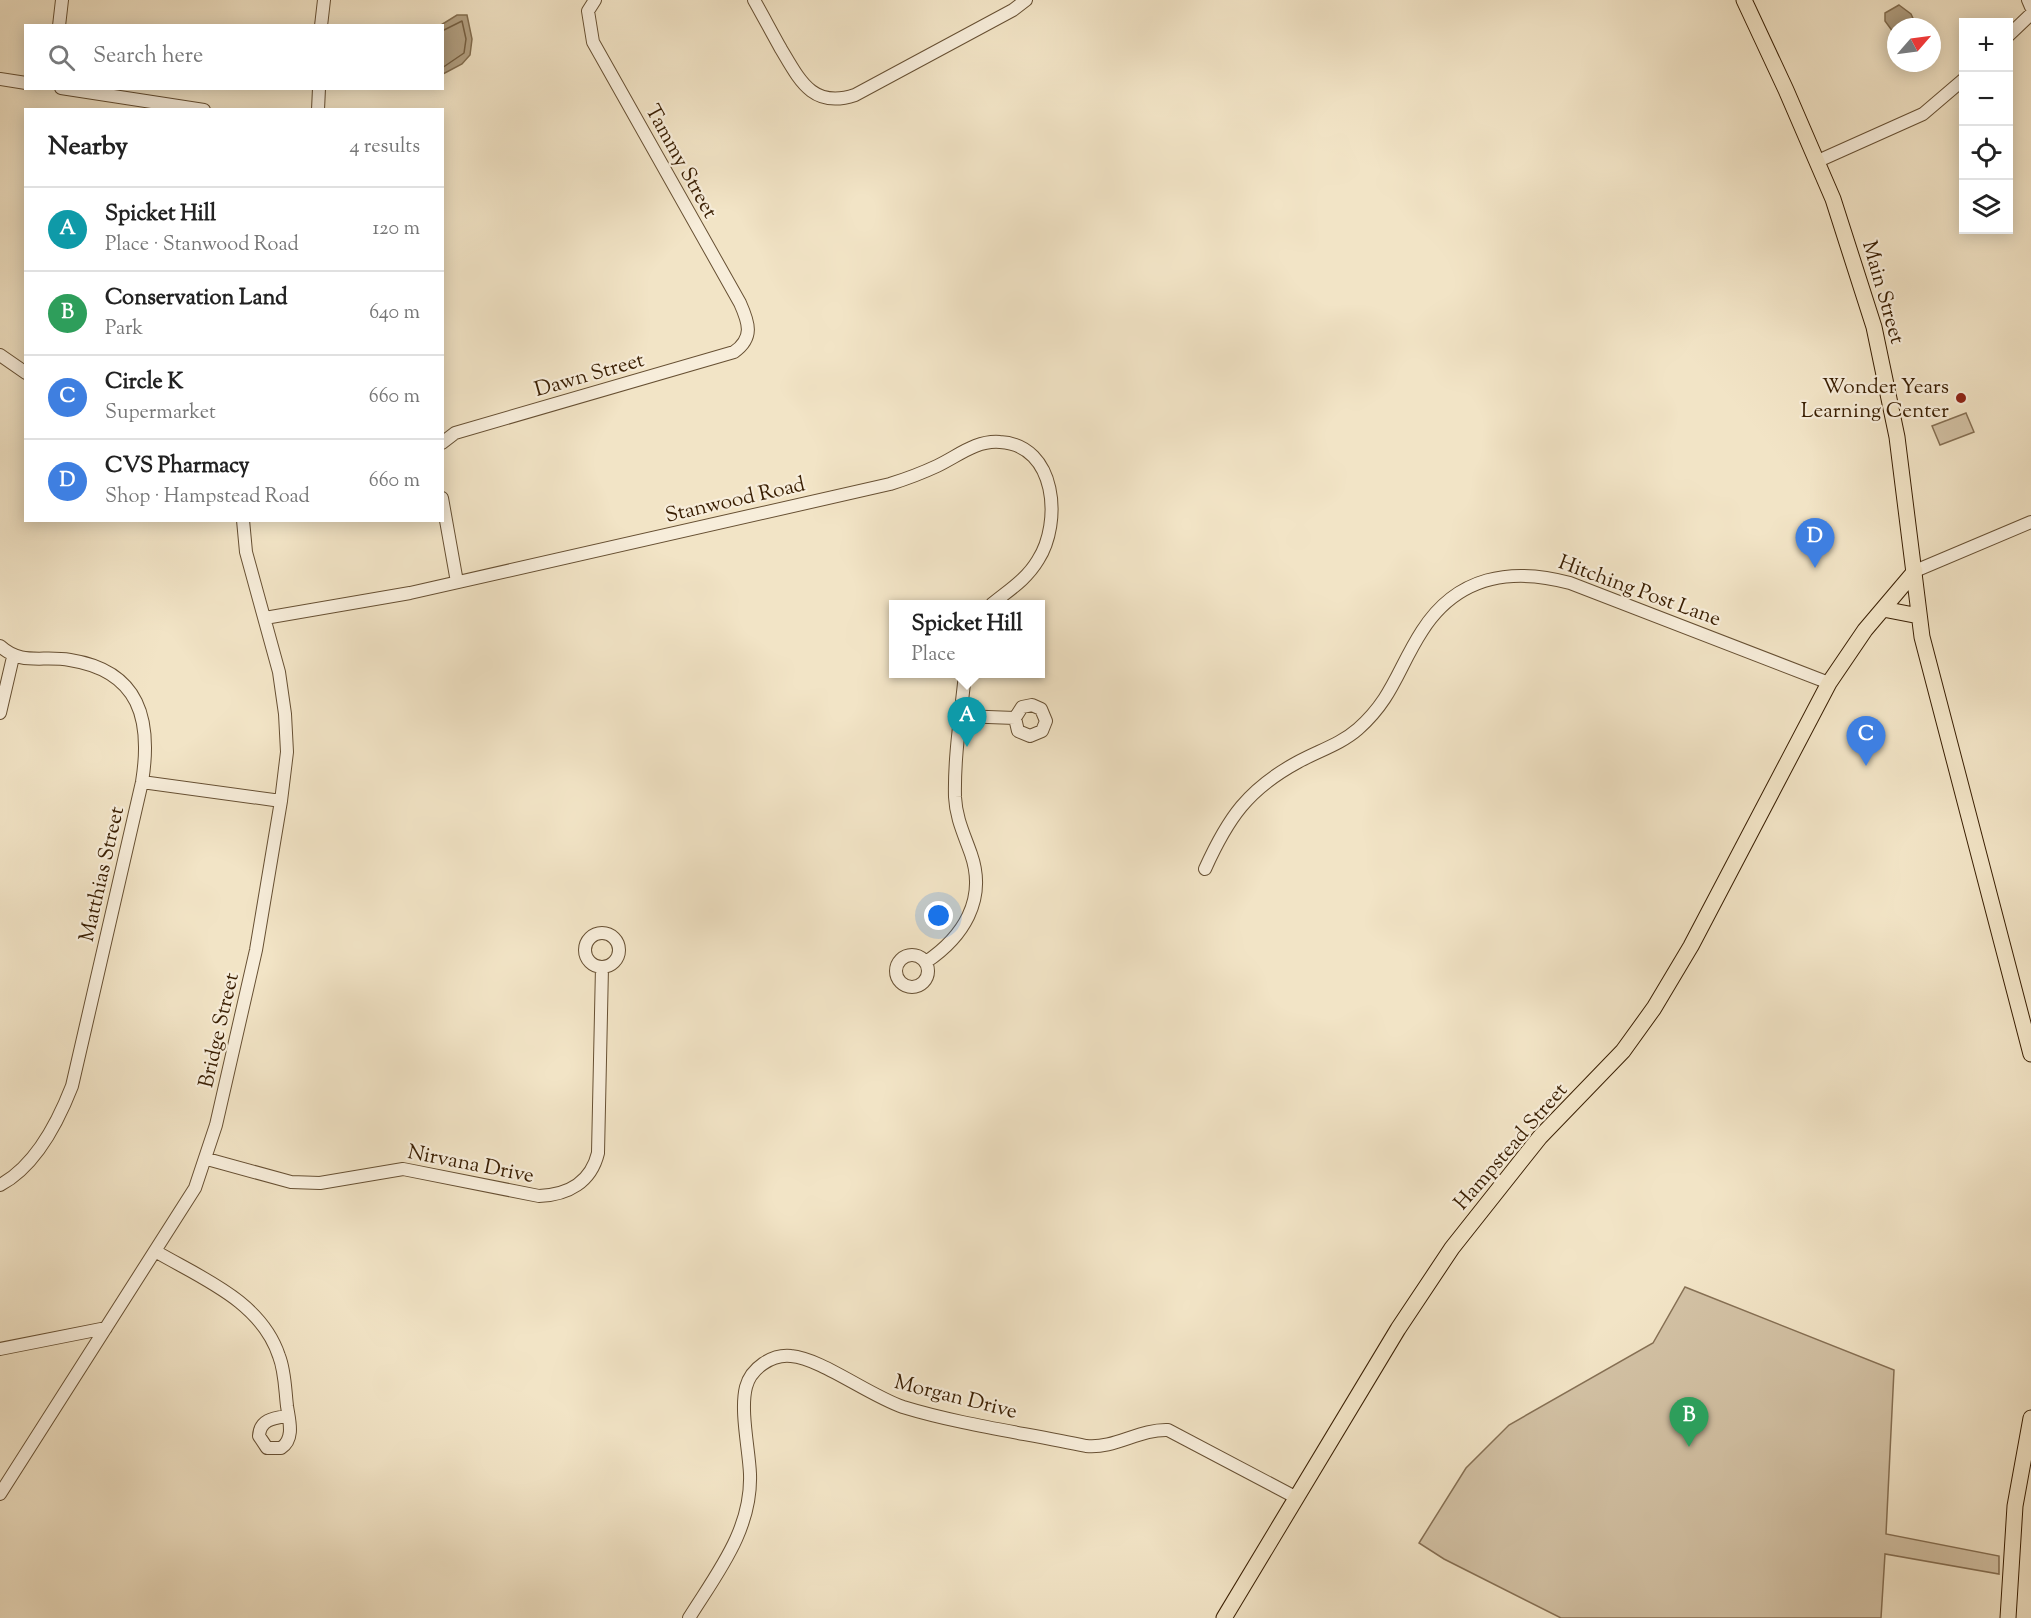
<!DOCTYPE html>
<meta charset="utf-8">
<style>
:root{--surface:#fff;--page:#f2f2f2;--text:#222;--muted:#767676;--line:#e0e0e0;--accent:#1a73e8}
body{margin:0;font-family:"Sorts Mill Goudy",serif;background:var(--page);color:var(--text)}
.controls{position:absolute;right:18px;top:18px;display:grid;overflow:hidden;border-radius:0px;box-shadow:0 3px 15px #0003}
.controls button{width:54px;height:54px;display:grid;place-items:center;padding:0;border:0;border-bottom:2px solid var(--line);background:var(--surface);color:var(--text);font:30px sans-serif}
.compass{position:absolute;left:1887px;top:18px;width:54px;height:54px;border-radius:50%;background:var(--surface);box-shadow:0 3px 15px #0003;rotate:62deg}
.you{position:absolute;left:939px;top:916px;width:21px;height:21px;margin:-15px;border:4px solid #fff;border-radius:50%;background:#1a73e8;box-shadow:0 0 0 9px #1a73e833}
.badge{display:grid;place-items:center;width:39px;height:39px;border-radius:50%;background:var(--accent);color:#fff;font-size:20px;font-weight:700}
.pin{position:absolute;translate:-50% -50px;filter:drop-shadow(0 2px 3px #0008)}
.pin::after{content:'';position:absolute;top:32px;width:21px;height:18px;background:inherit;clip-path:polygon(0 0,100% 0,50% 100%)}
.popup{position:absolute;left:889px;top:600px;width:156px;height:78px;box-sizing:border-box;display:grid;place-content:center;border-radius:0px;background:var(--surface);filter:drop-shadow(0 2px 4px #0005);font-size:20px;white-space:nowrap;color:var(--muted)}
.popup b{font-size:22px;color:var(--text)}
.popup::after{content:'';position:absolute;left:50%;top:100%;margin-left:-12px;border:12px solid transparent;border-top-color:var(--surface)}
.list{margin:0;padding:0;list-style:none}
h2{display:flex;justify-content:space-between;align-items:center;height:78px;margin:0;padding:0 24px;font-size:26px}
h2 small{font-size:20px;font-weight:400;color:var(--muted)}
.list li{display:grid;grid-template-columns:39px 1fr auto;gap:18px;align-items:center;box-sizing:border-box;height:84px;padding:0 24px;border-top:2px solid var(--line)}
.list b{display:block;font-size:22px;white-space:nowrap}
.list p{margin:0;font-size:20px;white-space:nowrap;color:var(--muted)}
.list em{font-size:20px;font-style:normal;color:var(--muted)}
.icon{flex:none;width:33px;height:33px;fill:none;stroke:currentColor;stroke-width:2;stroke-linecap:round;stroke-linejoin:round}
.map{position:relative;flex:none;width:2031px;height:1618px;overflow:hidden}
.search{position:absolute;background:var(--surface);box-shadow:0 3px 15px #0003;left:24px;top:24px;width:420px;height:66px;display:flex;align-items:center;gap:15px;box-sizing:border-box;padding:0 21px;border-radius:0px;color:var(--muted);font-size:22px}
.panel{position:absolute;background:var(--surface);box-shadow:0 3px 15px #0003;left:24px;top:108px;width:420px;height:414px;border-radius:0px}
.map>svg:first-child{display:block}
</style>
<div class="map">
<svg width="2031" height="1618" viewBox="0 0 2031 1618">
<rect width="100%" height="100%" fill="#f2e4c6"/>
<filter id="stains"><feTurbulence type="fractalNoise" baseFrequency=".00333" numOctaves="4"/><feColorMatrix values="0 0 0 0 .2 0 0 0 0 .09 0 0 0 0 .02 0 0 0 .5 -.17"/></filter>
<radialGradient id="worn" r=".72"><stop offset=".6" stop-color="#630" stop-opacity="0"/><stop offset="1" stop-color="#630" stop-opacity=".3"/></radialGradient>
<path fill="#d3c2a5" stroke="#867054" stroke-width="1.5" d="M1966,413L1974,432L1940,445L1932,426Z
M1685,1287L1894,1370L1886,1534L1999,1556V1574L1885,1554L1881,1618H1561L1444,1559L1419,1543L1466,1468L1509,1425L1653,1343Z"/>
<path fill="#b3a183" stroke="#826d4f" stroke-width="1.5" d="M1899,5L1911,14L1917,27H1896V36L1885,21V13Z
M457,15H467L472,39L470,55L462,64L443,74L441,25Z"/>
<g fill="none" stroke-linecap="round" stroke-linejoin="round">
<path stroke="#766042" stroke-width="1.5" d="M442,31L462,21L466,39L464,53L442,68"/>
<g stroke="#675033" stroke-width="14">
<path id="minor" d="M754,0C763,16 772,33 781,49C800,81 813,109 855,95L1013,10L1026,0
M2028,0L2031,7
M59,26L62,0
M321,26L324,0
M2008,36L2031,14
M0,79L26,83
M61,88L204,110
M318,110L319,88
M1818,161L1923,114L1964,79
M0,355L26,373
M442,443L455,433L734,352C754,338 749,323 740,303L593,42L588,11L595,0
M442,498L457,582
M1915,571L2031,522
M265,618L410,593L890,484C906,479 922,473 937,466C958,456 976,440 1000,442C1057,445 1062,523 1038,560C1026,580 1009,590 992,604
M0,646C22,666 42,655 70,660C140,671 152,720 142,782L72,1086C58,1122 36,1166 0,1185
M0,713L13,657
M961,716L1015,718L1022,707L1032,705L1041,709L1046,721L1042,731L1030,736L1018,731L1015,718
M142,782L281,801
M1205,869C1228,818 1248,789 1298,762C1318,751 1341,744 1358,729C1393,698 1398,668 1422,631C1457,576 1511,567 1570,583L1829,683
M585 950a17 17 0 1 1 34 0a17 17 0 1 1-34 0Z
M896 971a16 16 0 1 1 32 0a16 16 0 1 1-32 0Z
M926,962C963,937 987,900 971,854C964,834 956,818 955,797C954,756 961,714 965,674
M207,1159L291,1182L320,1183L403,1169L539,1196C568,1195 591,1182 598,1153L602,967
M155,1251C201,1278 261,1301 279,1356C285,1371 285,1389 287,1406C289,1420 295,1439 281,1448H267L259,1436C260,1419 274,1418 288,1416
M0,1349L106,1328
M0,1494L195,1188L216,1125L256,950L281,801L287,752L285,714L279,672L246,552L243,520
M689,1618C717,1573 752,1530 750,1474C749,1449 740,1411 746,1387C751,1368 772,1354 791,1356C820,1358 870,1396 903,1407C962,1425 1025,1433 1086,1446C1115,1449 1139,1429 1168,1430L1297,1498"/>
</g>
<g stroke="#391e02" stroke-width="17">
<path id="major" d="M1744,0L1786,90L1833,199L1874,327L1897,437L1922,637L2031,1054
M1883,609L1919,616
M1224,1618L1398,1329L1452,1248L1540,1137L1623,1051L1654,1008L1691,946L1829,683L1865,630L1915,571
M2008,1618L2015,1506L2031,1418"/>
</g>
<use href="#minor" stroke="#f7edda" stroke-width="12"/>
<use href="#major" stroke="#f2e4c6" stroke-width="15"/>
</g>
<circle fill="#8f2418" stroke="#f7edda" stroke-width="2" cx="1961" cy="398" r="6"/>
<g text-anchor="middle" stroke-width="4.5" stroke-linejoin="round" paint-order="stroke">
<g font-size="21" fill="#391e02" stroke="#f7edda">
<text transform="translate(682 161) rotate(61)" y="7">Tammy Street</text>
<text transform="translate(1884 292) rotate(74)" y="7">Main Street</text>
<text transform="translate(589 374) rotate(-16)" y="7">Dawn Street</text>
<text transform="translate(735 499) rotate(-13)" y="7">Stanwood Road</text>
<text transform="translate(1640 590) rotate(20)" y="7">Hitching Post Lane</text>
<text transform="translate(101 874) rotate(-77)" y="7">Matthias Street</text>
<text transform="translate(218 1030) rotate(-77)" y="7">Bridge Street</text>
<text transform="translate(1510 1146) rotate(-49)" y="7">Hampstead Street</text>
<text transform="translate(471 1163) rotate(11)" y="7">Nirvana Drive</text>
<text transform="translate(956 1396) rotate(14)" y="7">Morgan Drive</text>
</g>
<g font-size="21" fill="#391e02" stroke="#f7edda" text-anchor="end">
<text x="1949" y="393">Wonder Years<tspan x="1949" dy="24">Learning Center</tspan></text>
</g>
</g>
<rect width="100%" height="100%" filter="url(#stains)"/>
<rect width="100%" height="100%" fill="url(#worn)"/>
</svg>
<div class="controls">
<button>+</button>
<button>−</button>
<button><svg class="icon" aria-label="locate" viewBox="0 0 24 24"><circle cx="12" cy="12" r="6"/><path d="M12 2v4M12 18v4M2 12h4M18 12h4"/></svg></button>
<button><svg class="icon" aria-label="layers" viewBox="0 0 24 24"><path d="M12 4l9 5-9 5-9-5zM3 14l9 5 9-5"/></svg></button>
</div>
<svg class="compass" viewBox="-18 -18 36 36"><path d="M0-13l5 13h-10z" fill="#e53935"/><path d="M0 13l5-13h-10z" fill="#767676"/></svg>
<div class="you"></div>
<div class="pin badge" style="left:967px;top:747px;background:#0f9aa8">A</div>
<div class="popup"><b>Spicket Hill</b>Place</div>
<div class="pin badge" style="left:1689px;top:1447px;background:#2e9e5b">B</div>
<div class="pin badge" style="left:1866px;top:766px;background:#3f7fe0">C</div>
<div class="pin badge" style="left:1815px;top:568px;background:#3f7fe0">D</div>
<div class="search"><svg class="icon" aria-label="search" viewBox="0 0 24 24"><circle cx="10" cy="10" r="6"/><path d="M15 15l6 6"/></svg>Search here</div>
<section class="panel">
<h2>Nearby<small>4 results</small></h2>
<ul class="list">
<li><span class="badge" style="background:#0f9aa8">A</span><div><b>Spicket Hill</b><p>Place · Stanwood Road</p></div><em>120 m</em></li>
<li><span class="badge" style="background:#2e9e5b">B</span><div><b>Conservation Land</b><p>Park</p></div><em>640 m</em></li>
<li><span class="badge" style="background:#3f7fe0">C</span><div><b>Circle K</b><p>Supermarket</p></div><em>660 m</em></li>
<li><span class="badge" style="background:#3f7fe0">D</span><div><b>CVS Pharmacy</b><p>Shop · Hampstead Road</p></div><em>660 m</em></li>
</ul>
</section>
</div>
